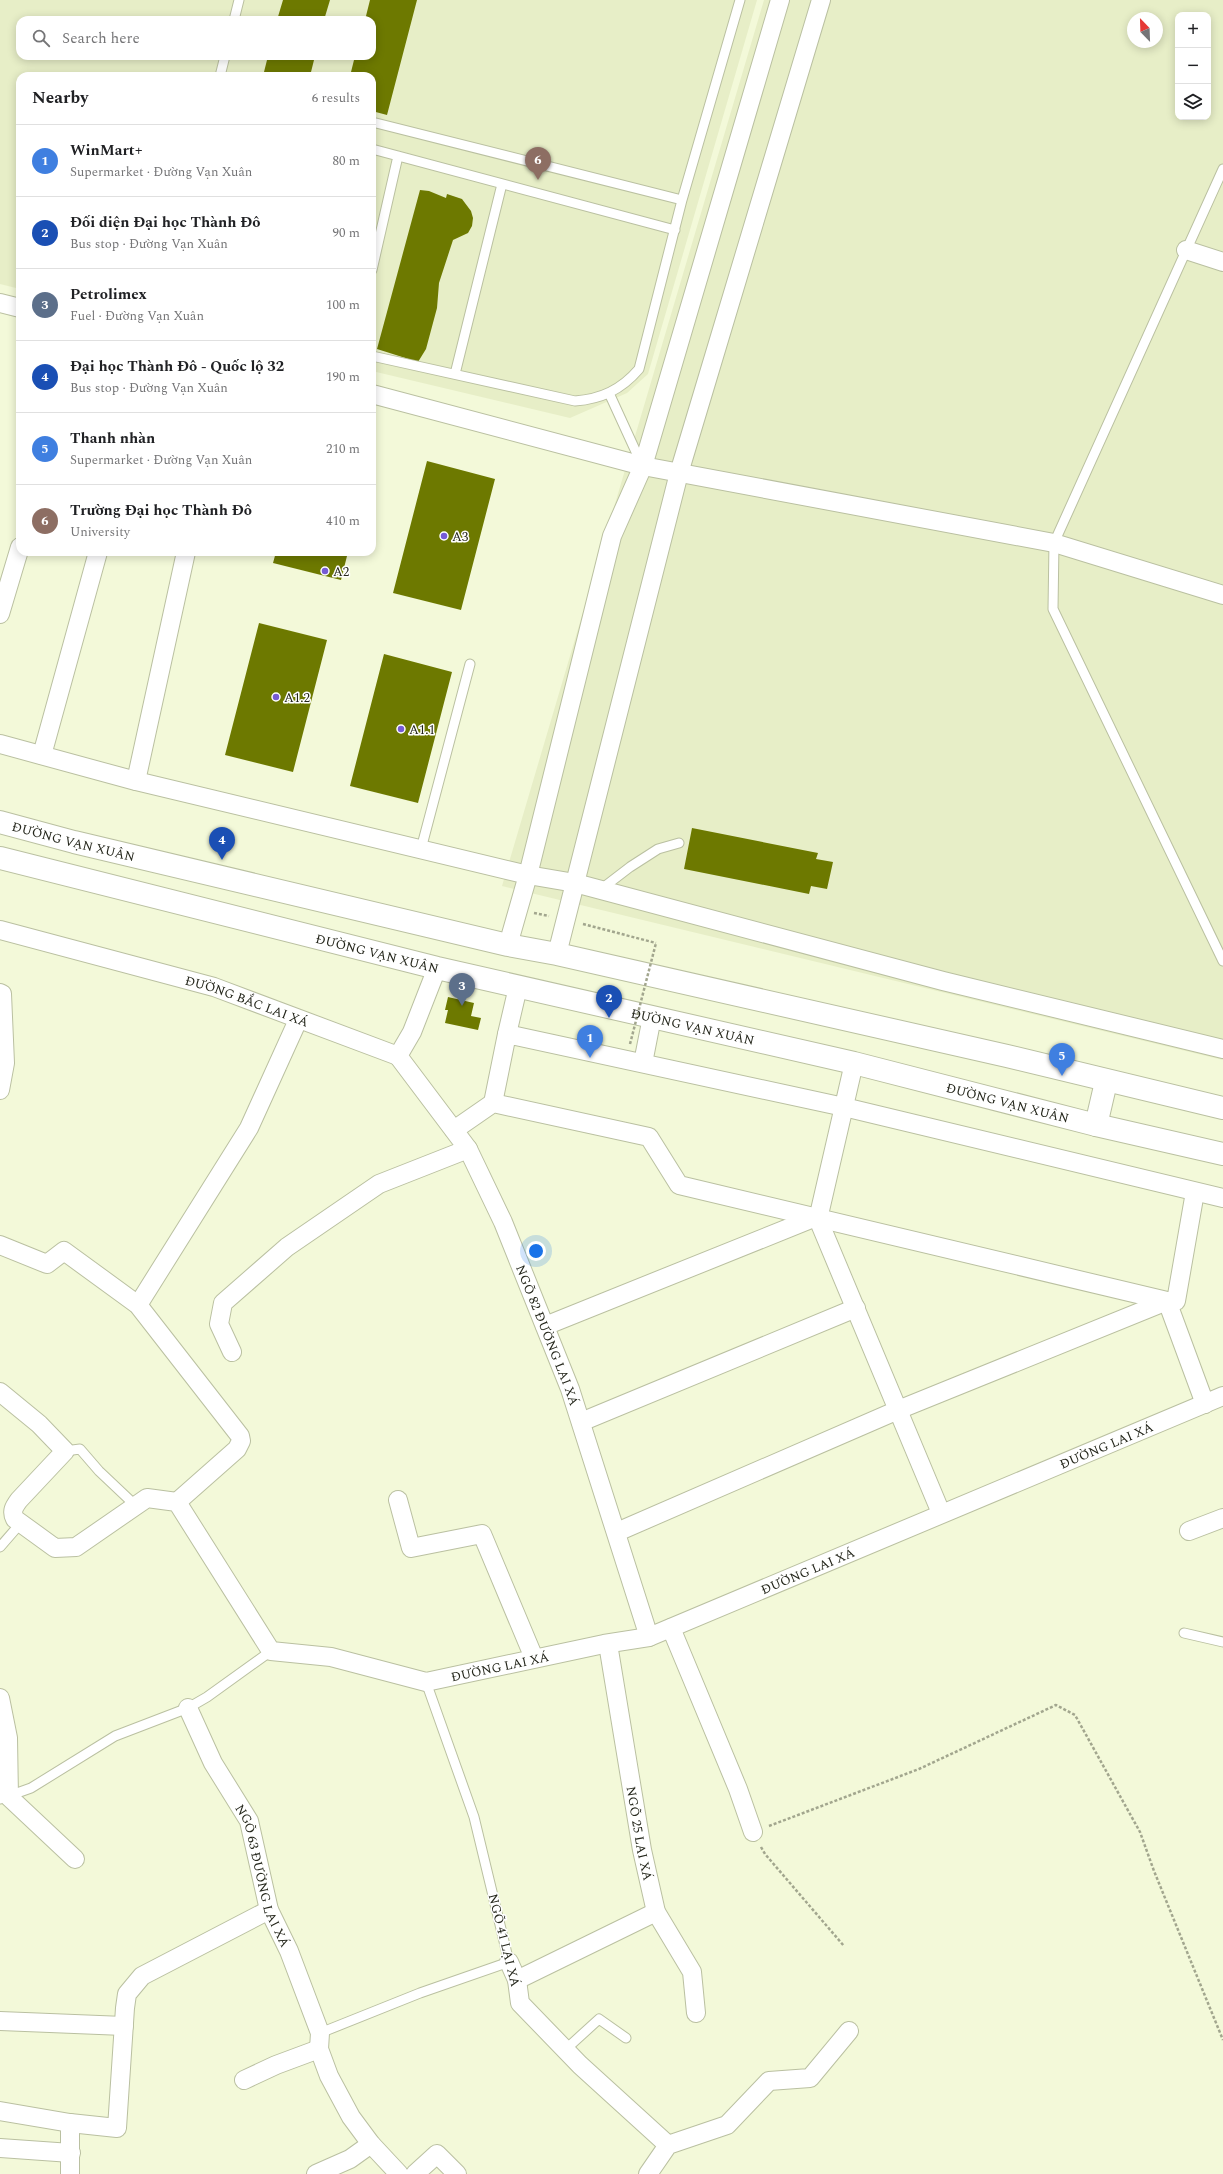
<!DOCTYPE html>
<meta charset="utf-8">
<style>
:root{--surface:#fff;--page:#f6f6f6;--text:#202124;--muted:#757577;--line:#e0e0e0;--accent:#765bd5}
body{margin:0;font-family:Spectral,serif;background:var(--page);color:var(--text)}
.controls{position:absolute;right:12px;top:12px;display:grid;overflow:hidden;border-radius:8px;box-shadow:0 2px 10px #0003}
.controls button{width:36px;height:36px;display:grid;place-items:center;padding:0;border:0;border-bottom:1px solid var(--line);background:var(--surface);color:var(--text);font:20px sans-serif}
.compass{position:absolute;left:1127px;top:12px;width:36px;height:36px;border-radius:50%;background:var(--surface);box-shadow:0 2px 10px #0003;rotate:337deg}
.you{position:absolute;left:536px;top:1251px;width:14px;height:14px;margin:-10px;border:3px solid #fff;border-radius:50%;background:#1a73e8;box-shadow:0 0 0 6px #1a73e833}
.badge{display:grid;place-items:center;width:26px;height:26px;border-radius:50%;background:var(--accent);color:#fff;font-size:13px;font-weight:700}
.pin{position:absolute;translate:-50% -33px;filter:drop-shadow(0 1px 2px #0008)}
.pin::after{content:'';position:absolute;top:21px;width:14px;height:12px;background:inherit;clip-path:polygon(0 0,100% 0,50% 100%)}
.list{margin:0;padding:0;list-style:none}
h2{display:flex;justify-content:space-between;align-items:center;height:52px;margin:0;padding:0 16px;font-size:17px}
h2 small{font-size:13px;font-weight:400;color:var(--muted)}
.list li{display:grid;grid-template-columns:26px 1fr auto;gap:12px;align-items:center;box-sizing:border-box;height:72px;padding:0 16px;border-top:1px solid var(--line)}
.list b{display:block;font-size:15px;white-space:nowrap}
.list p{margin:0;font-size:13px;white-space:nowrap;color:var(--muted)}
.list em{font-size:13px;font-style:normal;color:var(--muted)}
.icon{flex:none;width:22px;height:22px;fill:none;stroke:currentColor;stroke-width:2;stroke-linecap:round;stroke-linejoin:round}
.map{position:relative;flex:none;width:1223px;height:2174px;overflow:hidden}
.search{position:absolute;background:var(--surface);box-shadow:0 2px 10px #0003;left:16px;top:16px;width:360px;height:44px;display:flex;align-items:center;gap:10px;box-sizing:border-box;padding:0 14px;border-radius:12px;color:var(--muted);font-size:15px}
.panel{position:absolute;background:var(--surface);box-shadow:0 2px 10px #0003;left:16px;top:72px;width:360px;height:484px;border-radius:12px}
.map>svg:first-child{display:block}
</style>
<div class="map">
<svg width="1223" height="2174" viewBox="0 0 1223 2174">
<rect width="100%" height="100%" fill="#f3f9d9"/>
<path fill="#e7eec7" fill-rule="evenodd" d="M0,0H757L648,374L627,393L570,418L372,371V76H20V289L0,284ZM20,20H372V56H20Z
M764,0H1223V1060L502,886ZM1178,15H1208V117H1178ZM1133,18H1157V42H1133Z"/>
<path fill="#6d7900" d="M283,0H330L324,20H277Z
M370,0H417L387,115L372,111V76H350L355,56H372V20H365Z
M268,56H315L310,76H263Z
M420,190L429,191L446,198L447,194L462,199L471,211L473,218L472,226L468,233L453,240L439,283L437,308L426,349L418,362L377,349Z
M372,447L376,448L373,460H372Z
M427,461L495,479L461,610L393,593Z
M276,552H348L341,580L273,563Z
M259,623L327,640L293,772L225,755Z
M384,654L452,672L418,803L350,786Z
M692,828L818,853L816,859L833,862L827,889L811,886L809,894L684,869Z
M448,997L474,1003L471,1016L481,1018L478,1030L445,1023L448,1010H445Z"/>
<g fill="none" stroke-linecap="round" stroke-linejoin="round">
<g stroke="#bac0a1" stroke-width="11">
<path id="lane" d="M234,20L239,0
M220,76L225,56
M372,122L682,200
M372,149L675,230
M1223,169L1054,543L1053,609L1223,961
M372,270L398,156
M372,356L575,401C601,399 621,390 639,369L682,200L740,0
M455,374L502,184
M609,393L642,465
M421,849L470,664
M600,890L630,867L658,849L679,843
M65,1451L80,1449L99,1471L136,1506
M0,1547L20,1524
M1184,1633L1223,1642
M0,1799L31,1788L115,1736L188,1708L207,1697L271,1651
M320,2033L420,1993L509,1962L474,1817L426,1682
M565,2050L599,2019L626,2038"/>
</g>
<g stroke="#bac0a1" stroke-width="20">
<g id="street">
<path d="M1186,250L1223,262"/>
<path d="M0,303L20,308"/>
<path d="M372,394L643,466L1054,543L1223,595"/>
<path d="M0,614L20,547"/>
<path d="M0,744L136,781L528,875L575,883L943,981L1223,1049"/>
<path d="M42,755L98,552"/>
<path d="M136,781L186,552"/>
<path id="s1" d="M0,930L214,987L398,1056"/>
<path d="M508,945L528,875L612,536L643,466L780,0"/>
<path d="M557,954L679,473L821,0"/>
<path d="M0,993L2,994L5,1063L0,1090"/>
<path d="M507,1034L518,987"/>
<path id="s2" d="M398,1056L468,1149L503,1222L570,1389L649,1637"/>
<path d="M398,1056L412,1032L437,968"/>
<path d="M643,1063L652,1017"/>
<path d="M854,1063L818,1219L941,1513"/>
<path d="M493,1103L507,1034L844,1107L1223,1198"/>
<path d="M454,1130L493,1103L649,1137L679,1185L1167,1301H1176L1195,1192"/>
<path d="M0,1245L47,1264L64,1251L138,1305L240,1436L241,1441L237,1449L177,1502"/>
<path d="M138,1305L249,1128L298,1020"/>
<path d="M545,1326L816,1217"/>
<path d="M232,1352L219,1324L223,1303L287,1247L379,1184L468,1149"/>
<path id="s3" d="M0,1392L39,1424L65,1451L19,1500C14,1507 11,1511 15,1519L55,1548L76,1547L147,1498L177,1502L271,1651L331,1657L426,1682L604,1644L649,1637L1223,1396"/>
<path d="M581,1422L856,1308"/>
<path d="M398,1500L411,1548L482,1534L534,1658"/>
<path d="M1189,1531L1223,1518"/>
<path d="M617,1532L898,1410L1167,1301L1205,1404"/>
<path d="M671,1628L738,1789L753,1832"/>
<path id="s4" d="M608,1644L642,1850L656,1912L692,1972L696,2013"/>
<path d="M0,1698L8,1738L9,1797L75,1859"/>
<path id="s5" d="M188,1708L213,1763L249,1821L269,1910L289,1951L320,2033L319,2049L329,2076L351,2117L371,2144L399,2174"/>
<path d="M509,1962L517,1980L520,2003L580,2065L668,2145"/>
<path d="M517,1980L656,1912"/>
<path d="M0,2021L124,2026"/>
<path d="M244,2080L276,2065L319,2049"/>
<path d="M0,2111L70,2123L117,2128L125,2008L127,1994L142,1976L269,1910"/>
<path d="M70,2123V2174"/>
<path d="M0,2148L71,2153"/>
<path d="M316,2174L350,2159L371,2144"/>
<path d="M415,2174L437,2154L457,2174"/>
<path d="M648,2174L668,2145L727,2125L769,2081L810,2078L849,2031"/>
</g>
</g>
<g stroke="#bac0a1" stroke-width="24">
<g id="highway">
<path id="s6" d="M0,822L74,842L508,945L557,954L1007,1056L1223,1108"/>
<path id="s7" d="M0,858L437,968L854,1063L1096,1125L1223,1154"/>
<path d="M1096,1125L1106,1082"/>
</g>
</g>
<path stroke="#a2a68e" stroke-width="2.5" stroke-dasharray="3 2" stroke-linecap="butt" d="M534,913L549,916
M583,924L656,943
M769,1826L919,1769L1056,1705L1075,1715L1140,1832L1154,1871L1223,2040
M761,1847L765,1854L844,1946"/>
<use href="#lane" stroke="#fff" stroke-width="9"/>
<use href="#street" stroke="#fff" stroke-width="18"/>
<use href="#highway" stroke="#fff" stroke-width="22"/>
<path stroke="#a2a68e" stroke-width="2.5" stroke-dasharray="3 2" stroke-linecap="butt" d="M630,1044L656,943"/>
</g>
<g fill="#765bd5" stroke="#fff" stroke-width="1.5">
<circle cx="444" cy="536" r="4"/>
<circle cx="325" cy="571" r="4"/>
<circle cx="276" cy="697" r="4"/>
<circle cx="401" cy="729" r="4"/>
</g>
<g text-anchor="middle" stroke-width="3" stroke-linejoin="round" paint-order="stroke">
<g font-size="13" fill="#24261b" stroke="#fff" text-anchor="start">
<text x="452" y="541">A3</text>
<text x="333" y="576">A2</text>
<text x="284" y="702">A1.2</text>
<text x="409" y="734">A1.1</text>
</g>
<g font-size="13" fill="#24261b" stroke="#fff">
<text dy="5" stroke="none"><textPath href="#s6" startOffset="76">ĐƯỜNG VẠN XUÂN</textPath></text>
<text dy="5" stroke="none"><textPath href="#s7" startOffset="389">ĐƯỜNG VẠN XUÂN</textPath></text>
<text dy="5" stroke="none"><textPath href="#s1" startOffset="257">ĐƯỜNG BẮC LAI XÁ</textPath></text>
<text dy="5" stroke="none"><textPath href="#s7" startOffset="713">ĐƯỜNG VẠN XUÂN</textPath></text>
<text dy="5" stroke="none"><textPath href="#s7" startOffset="1037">ĐƯỜNG VẠN XUÂN</textPath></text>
<text dy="5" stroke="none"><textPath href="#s2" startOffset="319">NGÕ 82 ĐƯỜNG LAI XÁ</textPath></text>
<text dy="5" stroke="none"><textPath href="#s3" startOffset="1421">ĐƯỜNG LAI XÁ</textPath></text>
<text dy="5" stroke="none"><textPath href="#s3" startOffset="1097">ĐƯỜNG LAI XÁ</textPath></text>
<text dy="5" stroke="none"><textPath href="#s3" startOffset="773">ĐƯỜNG LAI XÁ</textPath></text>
<text dy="5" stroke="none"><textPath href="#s4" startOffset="192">NGÕ 25 LAI XÁ</textPath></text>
<text dy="5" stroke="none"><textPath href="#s5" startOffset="185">NGÕ 63 ĐƯỜNG LAI XÁ</textPath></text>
<text transform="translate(505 1940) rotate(76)" y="5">NGÕ 41 LẠI XÁ</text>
</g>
</g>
</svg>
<div class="controls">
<button>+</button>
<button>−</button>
<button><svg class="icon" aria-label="layers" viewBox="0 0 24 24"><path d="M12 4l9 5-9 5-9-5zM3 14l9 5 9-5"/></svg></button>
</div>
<svg class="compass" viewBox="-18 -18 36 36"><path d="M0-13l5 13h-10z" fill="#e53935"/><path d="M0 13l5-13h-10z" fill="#757577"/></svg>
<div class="you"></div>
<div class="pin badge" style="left:590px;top:1058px;background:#3f7fe0">1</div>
<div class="pin badge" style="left:609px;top:1018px;background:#1a4fb4">2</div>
<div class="pin badge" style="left:462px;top:1006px;background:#5c6f8a">3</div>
<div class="pin badge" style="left:222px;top:860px;background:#1a4fb4">4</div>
<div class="pin badge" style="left:1062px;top:1076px;background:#3f7fe0">5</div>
<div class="pin badge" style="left:538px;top:180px;background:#8d6e63">6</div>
<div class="search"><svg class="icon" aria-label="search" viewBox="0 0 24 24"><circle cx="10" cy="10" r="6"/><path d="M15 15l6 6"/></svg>Search here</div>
<section class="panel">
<h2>Nearby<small>6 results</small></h2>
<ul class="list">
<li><span class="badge" style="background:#3f7fe0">1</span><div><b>WinMart+</b><p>Supermarket · Đường Vạn Xuân</p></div><em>80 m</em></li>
<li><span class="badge" style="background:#1a4fb4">2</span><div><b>Đối diện Đại học Thành Đô</b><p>Bus stop · Đường Vạn Xuân</p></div><em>90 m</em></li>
<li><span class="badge" style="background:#5c6f8a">3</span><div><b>Petrolimex</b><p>Fuel · Đường Vạn Xuân</p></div><em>100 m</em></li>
<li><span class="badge" style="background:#1a4fb4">4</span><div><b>Đại học Thành Đô - Quốc lộ 32</b><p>Bus stop · Đường Vạn Xuân</p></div><em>190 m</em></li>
<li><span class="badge" style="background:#3f7fe0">5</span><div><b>Thanh nhàn</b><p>Supermarket · Đường Vạn Xuân</p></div><em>210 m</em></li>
<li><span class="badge" style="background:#8d6e63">6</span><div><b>Trường Đại học Thành Đô</b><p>University</p></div><em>410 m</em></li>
</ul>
</section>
</div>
